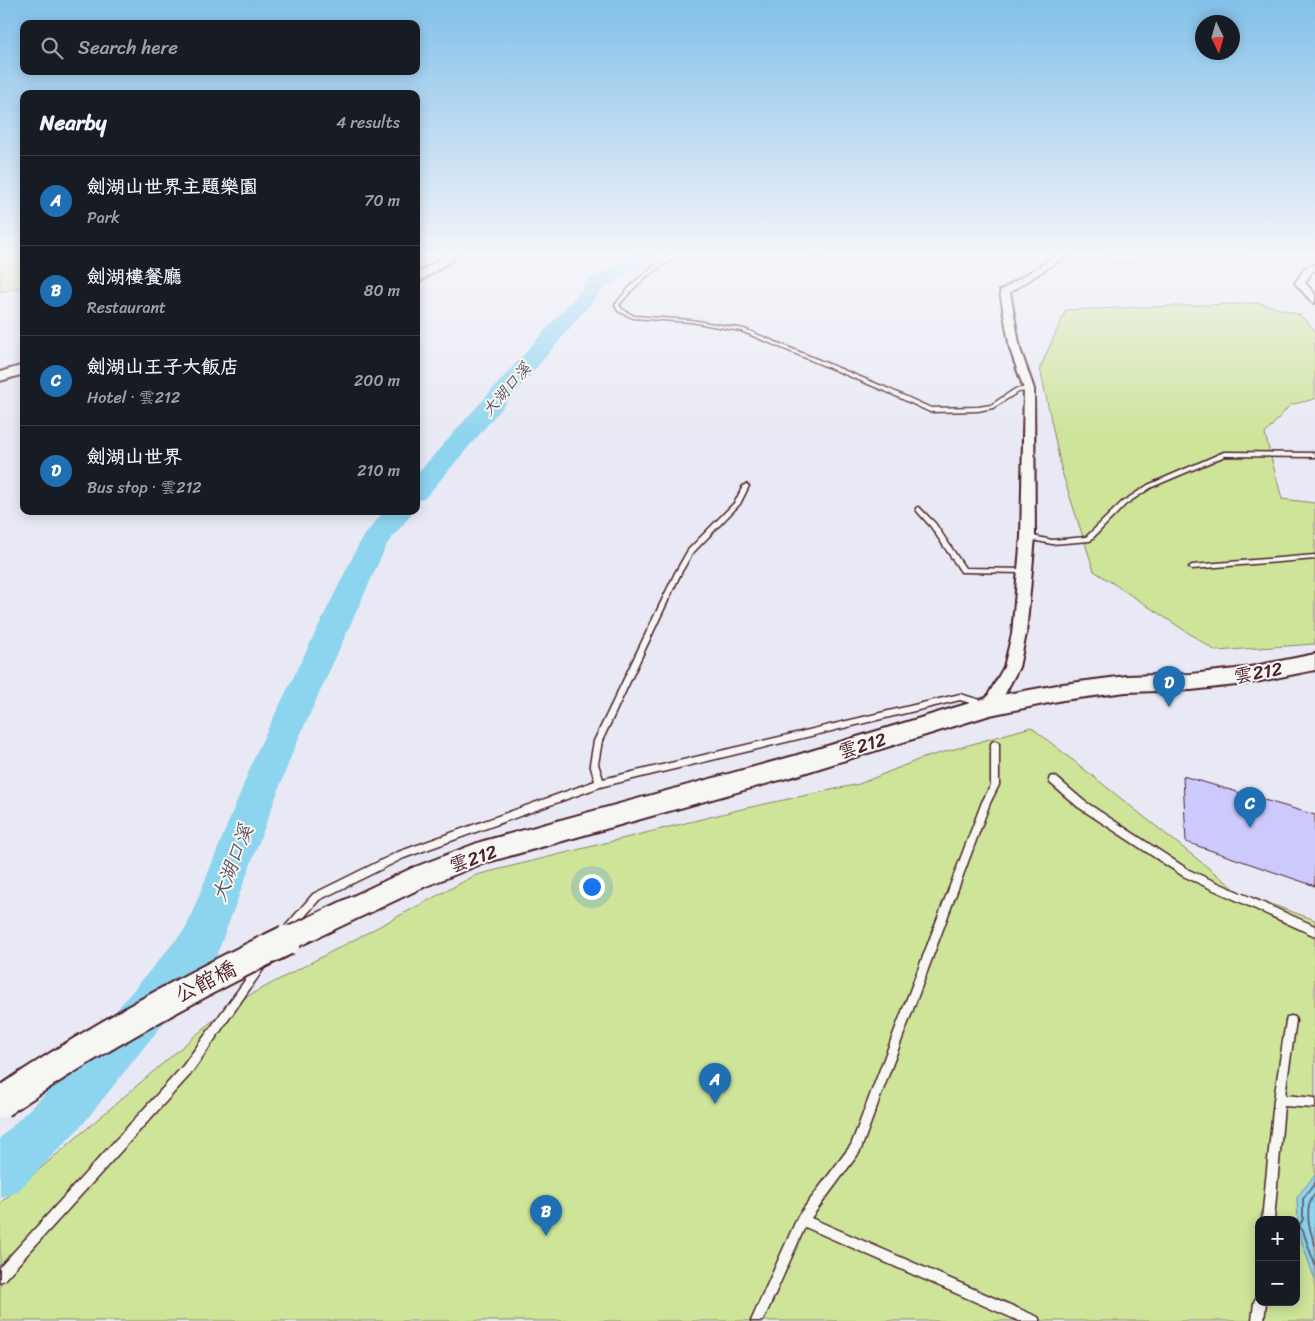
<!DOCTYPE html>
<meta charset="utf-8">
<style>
:root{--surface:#171b24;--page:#242831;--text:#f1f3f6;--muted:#9ea1a6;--line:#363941;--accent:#1f6fb2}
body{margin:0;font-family:Sriracha,"LXGW WenKai TC",sans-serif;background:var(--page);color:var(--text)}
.controls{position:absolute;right:15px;bottom:15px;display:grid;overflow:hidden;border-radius:10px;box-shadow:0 2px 12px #0003}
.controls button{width:45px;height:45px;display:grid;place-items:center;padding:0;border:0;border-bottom:1px solid var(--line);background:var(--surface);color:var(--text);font:25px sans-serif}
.compass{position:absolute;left:1195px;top:15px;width:45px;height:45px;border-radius:50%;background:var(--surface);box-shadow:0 2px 12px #0003;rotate:175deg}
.you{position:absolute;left:591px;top:886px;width:18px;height:18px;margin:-12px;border:4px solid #fff;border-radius:50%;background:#1a73e8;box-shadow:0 0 0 8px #1a73e833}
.badge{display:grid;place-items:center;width:32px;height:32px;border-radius:50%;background:var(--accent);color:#fff;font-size:16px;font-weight:700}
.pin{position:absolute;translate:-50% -41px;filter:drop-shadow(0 1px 2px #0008)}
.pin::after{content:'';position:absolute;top:26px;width:18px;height:15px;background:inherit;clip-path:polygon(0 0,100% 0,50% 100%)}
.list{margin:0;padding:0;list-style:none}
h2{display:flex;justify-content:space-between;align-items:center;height:65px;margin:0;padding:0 20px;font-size:21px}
h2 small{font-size:16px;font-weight:400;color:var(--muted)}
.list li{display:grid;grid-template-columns:32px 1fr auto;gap:15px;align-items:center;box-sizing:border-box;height:90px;padding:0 20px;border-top:1px solid var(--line)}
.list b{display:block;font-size:19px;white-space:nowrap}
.list p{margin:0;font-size:16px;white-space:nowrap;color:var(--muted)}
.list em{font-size:16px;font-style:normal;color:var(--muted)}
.icon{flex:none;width:28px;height:28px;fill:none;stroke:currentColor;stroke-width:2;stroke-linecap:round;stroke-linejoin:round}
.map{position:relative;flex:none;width:1315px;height:1321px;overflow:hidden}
.search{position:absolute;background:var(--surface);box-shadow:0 2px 12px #0003;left:20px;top:20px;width:400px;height:55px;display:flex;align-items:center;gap:12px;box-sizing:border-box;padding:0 18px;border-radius:10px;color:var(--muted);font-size:19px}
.panel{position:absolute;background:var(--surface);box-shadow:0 2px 12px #0003;left:20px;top:90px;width:400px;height:425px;border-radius:10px}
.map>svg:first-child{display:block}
</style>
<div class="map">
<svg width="1315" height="1321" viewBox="0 0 1315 1321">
<rect width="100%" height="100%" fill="#e9e9f5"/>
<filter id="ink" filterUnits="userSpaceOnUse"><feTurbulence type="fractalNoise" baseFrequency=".02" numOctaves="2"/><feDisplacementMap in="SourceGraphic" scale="10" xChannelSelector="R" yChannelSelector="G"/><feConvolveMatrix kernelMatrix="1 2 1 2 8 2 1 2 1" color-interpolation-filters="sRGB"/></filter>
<g filter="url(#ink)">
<path fill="#cde499" stroke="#8c8262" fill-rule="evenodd" d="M0,254H24V287L0,292Z
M1099,254H1253L1209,260L1102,264Z
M1260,303L1300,315L1315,330V399L1290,405L1265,434L1282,499L1315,503V644L1216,651L1094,571L1062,472L1040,368L1066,310Z
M1031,727L1240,893L1315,920V1321H0V1203L231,1005L476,875L746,808L859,784L920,759ZM1259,1220H1296V1302H1259Z"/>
<path fill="#8dd4ee" stroke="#728ca0" d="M1315,1175V1280L1298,1231L1297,1197Z"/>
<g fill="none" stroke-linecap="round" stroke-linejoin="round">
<path stroke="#656779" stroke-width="2" d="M1315,1183L1303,1199V1219L1299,1226L1303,1231L1315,1265
M1315,1193C1303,1209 1309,1228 1315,1245"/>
<path fill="#8dd4ee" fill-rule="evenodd" d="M634,254H656L654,258L605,287L425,498L416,501V475L591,279Z
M384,511H414L387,544L293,751L216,957L83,1124L18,1191L0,1198V1138L49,1090L186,928L257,751L361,540Z"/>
</g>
<path fill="#cccafd" stroke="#4a1f2b" d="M1183,776L1315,815V886L1186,842Z"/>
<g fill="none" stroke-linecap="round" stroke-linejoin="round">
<g stroke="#4a1f2b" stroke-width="3">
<path id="service" d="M675,254H680L646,277L631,291L619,305L622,309L634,316L691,320L744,329L889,389L931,408L978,407L991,405L1015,389L1029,387L1032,389L1029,391L1018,392L993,408L978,411L930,412L885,391L741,331L691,322L633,318L618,311L615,305C631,283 651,266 675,254Z
M813,254H817L827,261L823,262Z
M1224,452L1315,453V457L1225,456L1152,487L1126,504L1090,541L1052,544L1028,539L1025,537L1028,535L1052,540L1086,537L1122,502L1148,485Z
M746,484L749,486L740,504L692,554L681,573L602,741L598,764L603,779L960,694L987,702L988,704L987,706L984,707L960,700L600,787L404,858L319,900L288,936L285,938L282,936L280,933L282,930L313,894L398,852L595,781L590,764L594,741L675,573L688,550L735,502L743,486Z
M918,507L920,508L935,523L965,568L1025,569L1028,571L1027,573L961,572L931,527L916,510V508Z
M1315,555V559L1192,569L1189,567L1192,565Z
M995,741L998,742L999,744V785L990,803L861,1149L859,1153L811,1218L1038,1317L1040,1321H1019L805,1227L763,1321H751L798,1216L851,1145L982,802L991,785V744L992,742Z
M1053,776L1056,777L1084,801L1189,870L1315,926V936L1183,876L1078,807L1050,783L1049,780L1050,777Z
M262,959L265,961L267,964L265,967L190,1075L4,1280L0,1282V1267L182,1067L259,961Z
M1291,1016L1295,1017L1296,1021L1285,1095L1315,1098V1108L1284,1106L1274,1220H1262L1274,1100L1286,1021L1287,1017Z
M1259,1296V1302H1266L1264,1321H1252L1254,1302L1256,1298Z"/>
</g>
<g stroke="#4a1f2b" stroke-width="4">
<path id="minor" d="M1059,254H1069L1010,292L1020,349L1034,389L1035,537L1026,634L1019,667L996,711L990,712L984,711L982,706L1004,667L1012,634L1021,537L1024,389L1010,349L1000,291Z
M1315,265V271H1312L1305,283L1315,294V303L1312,302L1295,283L1306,267Z"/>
</g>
<g stroke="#4a1f2b" stroke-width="4">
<path id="tertiary" d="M448,254H461L416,284V274Z
M24,365V374L0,381V372Z
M1315,654V670L1245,684L1191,690L1126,692L1063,700L990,715L794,776L481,864L419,889L410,885L407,877L410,869L480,842L794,756L990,697L1063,684L1126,676L1191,674L1245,668Z"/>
</g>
<use href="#service" fill="#f6f6f2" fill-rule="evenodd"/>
<use href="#minor" fill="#f6f6f2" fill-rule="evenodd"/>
<use href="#tertiary" fill="#f6f6f2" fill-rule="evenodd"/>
<g stroke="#4a1f2b" stroke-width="26" stroke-linecap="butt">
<path id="tertiary-bridge-far1" d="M284,941L419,877"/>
</g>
<g stroke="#4a1f2b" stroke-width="33" stroke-linecap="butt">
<path id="tertiary-bridge" d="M0,1103C91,1041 187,988 287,940"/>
</g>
<use href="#tertiary-bridge-far1" stroke="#f6f6f2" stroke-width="22"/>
<use href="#tertiary-bridge" stroke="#f6f6f2" stroke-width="29"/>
</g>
</g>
<linearGradient id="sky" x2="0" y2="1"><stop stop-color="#83c1ea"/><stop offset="0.58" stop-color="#f5f5fa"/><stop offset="1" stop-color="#f5f5fa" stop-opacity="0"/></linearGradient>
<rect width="1315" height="439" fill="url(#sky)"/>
<g text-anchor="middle" stroke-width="4" stroke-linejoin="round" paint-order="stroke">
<g font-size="16" font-style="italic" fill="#5e5566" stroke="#f6f6f2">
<text transform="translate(506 389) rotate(-49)" y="6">大湖口溪</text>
</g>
<g font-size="19" fill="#4a1f2b" stroke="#f6f6f2">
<text transform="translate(1258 672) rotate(-10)" y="7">雲212</text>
<text transform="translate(862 745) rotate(-17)" y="7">雲212</text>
<text transform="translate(473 858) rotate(-19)" y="7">雲212</text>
</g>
<g font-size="20" font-style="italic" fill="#5e5566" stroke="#f6f6f2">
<text transform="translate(232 863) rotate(-69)" y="7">大湖口溪</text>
</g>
<g font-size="22" fill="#4a1f2b" stroke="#f6f6f2">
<text transform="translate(205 981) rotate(-27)" y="8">公館橋</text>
</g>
</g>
</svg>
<div class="controls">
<button>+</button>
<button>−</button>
</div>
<svg class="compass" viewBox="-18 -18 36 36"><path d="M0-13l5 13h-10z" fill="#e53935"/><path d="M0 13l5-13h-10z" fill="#9ea1a6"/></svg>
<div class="you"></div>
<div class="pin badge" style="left:715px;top:1104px">A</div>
<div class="pin badge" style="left:546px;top:1236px">B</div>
<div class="pin badge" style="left:1250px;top:828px">C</div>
<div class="pin badge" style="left:1169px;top:707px">D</div>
<div class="search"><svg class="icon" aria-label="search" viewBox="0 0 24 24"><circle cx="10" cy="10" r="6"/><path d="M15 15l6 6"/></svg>Search here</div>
<section class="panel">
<h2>Nearby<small>4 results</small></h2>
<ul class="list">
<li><span class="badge">A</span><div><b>劍湖山世界主題樂園</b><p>Park</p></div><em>70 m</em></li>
<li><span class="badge">B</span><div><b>劍湖樓餐廳</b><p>Restaurant</p></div><em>80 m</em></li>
<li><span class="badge">C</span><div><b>劍湖山王子大飯店</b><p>Hotel · 雲212</p></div><em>200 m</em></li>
<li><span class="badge">D</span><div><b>劍湖山世界</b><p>Bus stop · 雲212</p></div><em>210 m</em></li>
</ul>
</section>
</div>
